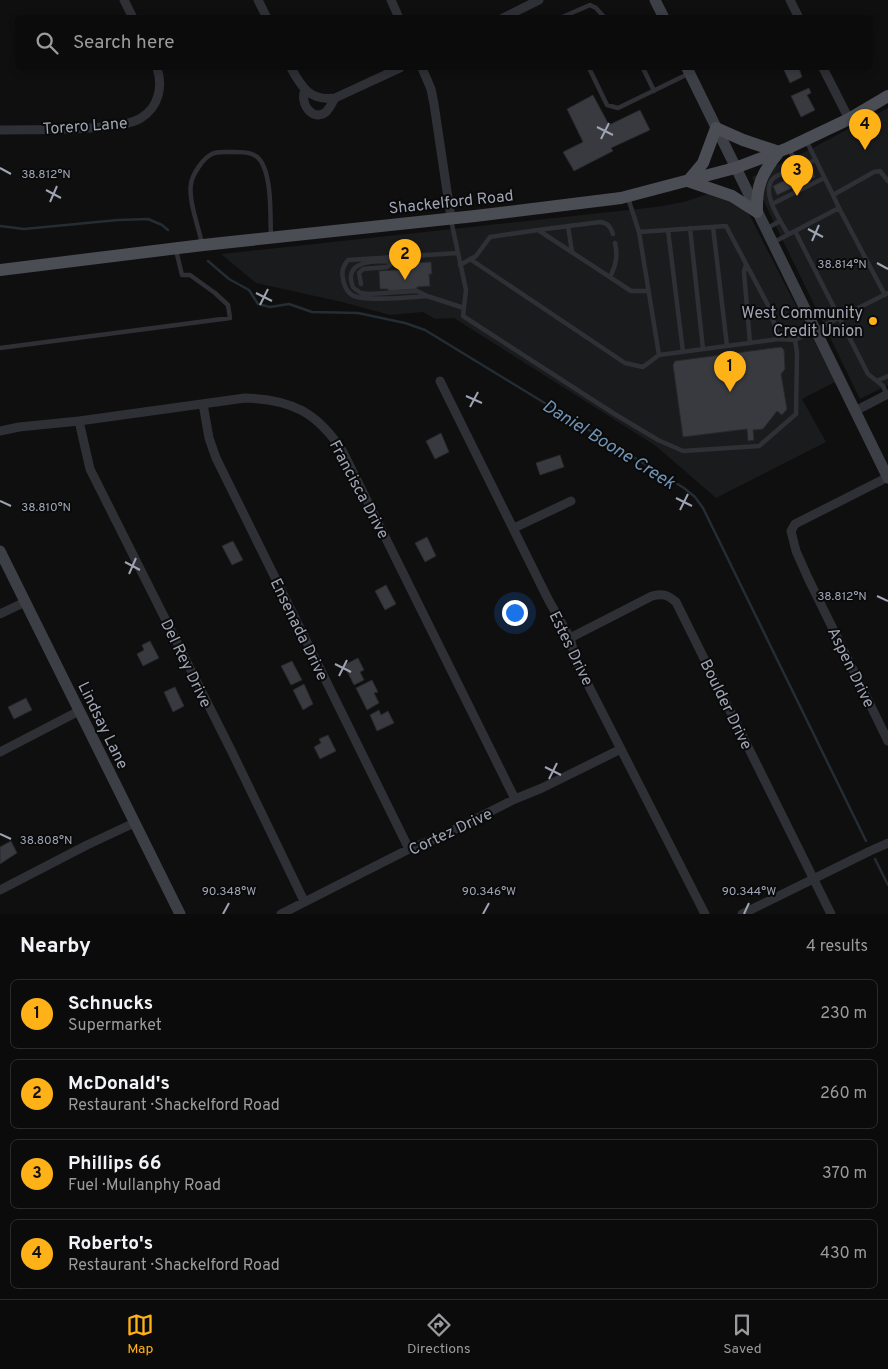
<!DOCTYPE html>
<meta charset="utf-8">
<style>
:root{--surface:#0b0b0c;--page:#141415;--text:#f1f3f6;--muted:#9a9b9d;--line:#2b2b2d;--accent:#ffb118}
body{margin:0;font-family:Overpass,sans-serif;background:var(--page);color:var(--text)}
.you{position:absolute;left:514px;top:612px;width:18px;height:18px;margin:-12px;border:4px solid #fff;border-radius:50%;background:#1a73e8;box-shadow:0 0 0 8px #1a73e833}
.badge{display:grid;place-items:center;width:32px;height:32px;border-radius:50%;background:var(--accent);color:#111;font-size:16px;font-weight:700}
.pin{position:absolute;translate:-50% -41px;filter:drop-shadow(0 1px 2px #0008)}
.pin::after{content:'';position:absolute;top:26px;width:18px;height:15px;background:inherit;clip-path:polygon(0 0,100% 0,50% 100%)}
.list{margin:0;padding:0;list-style:none}
h2{display:flex;justify-content:space-between;align-items:center;height:65px;margin:0;padding:0 20px;font-size:21px}
h2 small{font-size:16px;font-weight:400;color:var(--muted)}
.list li{display:grid;grid-template-columns:32px 1fr auto;gap:15px;align-items:center;box-sizing:border-box;height:70px;margin:0 10px 10px;padding:0 10px;border:1px solid var(--line);border-radius:8px}
.list b{display:block;font-size:19px;white-space:nowrap}
.list p{margin:0;font-size:16px;white-space:nowrap;color:var(--muted)}
.list em{font-size:16px;font-style:normal;color:var(--muted)}
.icon{flex:none;width:28px;height:28px;fill:none;stroke:currentColor;stroke-width:2;stroke-linecap:round;stroke-linejoin:round}
.map{position:relative;flex:none;width:888px;height:914px;overflow:hidden}
.search{position:absolute;background:var(--surface);box-shadow:0 2px 8px #0003;left:15px;right:15px;top:15px;height:55px;display:flex;align-items:center;gap:12px;box-sizing:border-box;padding:0 18px;border-radius:8px;color:var(--muted);font-size:19px}
.sheet{height:385px;background:var(--surface)}
nav{display:flex;justify-content:space-around;align-items:center;box-sizing:border-box;height:70px;border-top:1px solid var(--line);background:var(--surface);font-size:14px;color:var(--muted)}
nav a{display:grid;justify-items:center;gap:2px}
nav .on{color:var(--accent)}
.map>svg:first-child{display:block}
</style>
<div class="map">
<svg width="888" height="914" viewBox="0 0 888 914">
<rect width="100%" height="100%" fill="#0f0f10"/>
<path fill="#1a1b1d" d="M888,108V385L860,399L752,177L805,152Z
M708,194L743,206L750,216L835,382L802,399L826,442L716,498L656,446L454,318L435,319L423,312L390,315L342,302L256,283L221,254L656,207L684,202Z"/>
<g fill="none" stroke-linecap="round" stroke-linejoin="round">
<path stroke="#242d34" stroke-width="2.5" d="M0,226L24,229L118,220L148,219L162,225L168,230
M208,261L229,279L249,290L258,304L270,307L289,304L312,312L358,313L405,323L425,330L684,488L695,497L703,508L866,841
M875,859L888,885"/>
</g>
<path fill="#393a40" stroke="#28282c" d="M783,68H799L802,77L790,83Z
M809,88L811,93L807,95L815,110L801,117L791,96Z
M593,95L609,125L640,110L650,130L611,148L613,151L574,171L563,152L583,142L567,109Z
M811,168L815,177L777,195L773,186Z
M431,262L432,274H429L430,286L417,287V289L388,291V289H380L379,271L413,269L412,263Z
M781,347L784,350L785,369L781,374L787,409L782,415L777,411L763,429L753,430L754,440L748,441L747,429L683,437L673,365L675,361Z
M441,433L449,452L435,459L426,441Z
M560,455L564,467L540,475L536,463Z
M427,537L436,556L425,562L415,543Z
M233,541L243,560L232,565L222,546Z
M386,585L396,604L385,610L375,591Z
M150,641L159,658L143,666L137,654L144,650L142,645Z
M358,658L364,670L360,672L364,680L354,685L344,665Z
M292,661L302,680L291,685L281,666Z
M372,680L378,692L374,693L379,703L367,710L356,688Z
M304,684L313,704L303,710L293,690Z
M175,687L184,706L173,712L164,692Z
M26,698L32,710L14,719L8,707Z
M379,710L381,715L388,711L394,723L377,731L370,715Z
M328,735L336,751L320,759L314,747L321,743L319,739Z
M11,841L17,853L0,864V847Z"/>
<g fill="none" stroke-linecap="round" stroke-linejoin="round">
<path stroke="#2f3035" stroke-width="4.5" d="M560,18L590,5L596,8L605,18
M589,68L607,105L618,108L688,74
M643,68L654,91
M807,142L833,195L874,172L880,171L888,181
M789,149L801,172
M805,181L808,186L824,178
M628,198L639,232L726,226L769,307L779,339
M772,204L808,186
M839,208L885,295
M451,220L466,290L463,316L613,413L658,440L683,451L759,446L796,414L797,353L795,340
M568,226L572,252
M713,227L727,346
M690,228L703,349
M766,229L780,221
M538,230L600,222C608,223 610,226 613,234
M668,230L683,352
M795,231L868,374L883,386L887,395
M639,232L659,355L779,339L795,340L888,293
M788,234C781,222 758,189 775,177C787,170 803,165 815,160
M774,242L839,208L833,195
M202,244C199,228 188,200 191,184C192,175 203,158 212,154C217,151 225,152 231,152C244,152 257,151 263,165C272,184 270,216 271,237
M470,259L625,363L643,367L659,355
M746,264L744,272L750,343
M460,265L476,256L490,237L538,230L631,291H649
M610,277C616,265 618,256 615,243
M361,284L359,273L363,269L387,267L395,261
M353,287C342,260 376,260 394,262
M355,289L361,293L369,294L417,291L427,296L464,308
M427,296C411,297 364,302 352,295C347,292 343,284 343,278C341,271 343,266 348,260L458,253
M0,348L230,318L228,305L215,293L190,275H182L176,250
M877,381L888,376"/>
<path stroke="#2f3035" stroke-width="9" d="M124,0L133,18
M258,0L267,18
M391,0L399,18
M790,0L799,18
M503,18L539,0
M291,68C302,88 310,101 335,98L400,68
M422,68L431,89L434,104L451,218
M823,68L849,119
M305,90C299,104 313,122 326,112C330,108 332,103 335,98
M0,130C29,129 120,132 141,118C159,107 163,86 157,68
M440,381L548,599L570,638L576,661L705,914
M203,404L209,438L216,458L409,849
M855,411L888,394
M79,421L90,469L232,752L304,901
M0,431L19,427L79,421L245,398C292,399 318,413 343,452L515,799
M888,477L795,524L791,531L796,551L808,578L888,741
M514,528L571,501
M0,614L25,602
M570,638L652,596C663,593 668,595 676,602L831,914
M0,752L79,711
M0,890L87,845L134,823
M281,914L409,849L442,836L515,799L542,788L621,749
M742,914L870,851L888,843"/>
<path stroke="#3d3f46" stroke-width="11" d="M655,0L664,18
M687,68L888,478
M0,551L180,914"/>
<path stroke="#4b4d55" stroke-width="12" d="M688,181L703,163L716,128L743,140L779,152
M688,181L732,196L757,212
M757,212C756,186 762,173 778,153
M0,270L203,245L475,216L621,198L735,168L788,148L849,119L888,96"/>
</g>
<path fill="none" stroke="#9ea4b3" stroke-width="2" d="M597,127L613,135M601,139L609,123M0,168L11,174M46,190L61,198M50,202L57,186M808,229L823,237M812,241L819,225M877,263L888,269M256,293L272,301M260,305L268,289M466,396L482,403M470,407L478,392M676,498L692,506M0,501L11,506M680,510L688,494M125,562L140,570M129,574L136,558M877,596L888,601M335,664L351,672M339,676L347,660M545,767L561,775M549,779L557,763M0,834L11,839M223,914L229,903M483,914L489,903M744,914L749,903"/>
<circle fill="#ffb118" stroke="#0a0a0b" stroke-width="2" cx="873" cy="321" r="5"/>
<g text-anchor="middle" stroke-width="4" stroke-linejoin="round" paint-order="stroke">
<g font-size="16" fill="#9ea4b3" stroke="#0a0a0b">
<text transform="translate(85 125) rotate(-4)" y="6">Torero Lane</text>
<text transform="translate(451 201) rotate(-6)" y="6">Shackelford Road</text>
<text transform="translate(360 489) rotate(62)" y="6">Francisca Drive</text>
<text transform="translate(300 629) rotate(64)" y="6">Ensenada Drive</text>
<text transform="translate(572 648) rotate(64)" y="6">Estes Drive</text>
<text transform="translate(187 663) rotate(64)" y="6">Del Rey Drive</text>
<text transform="translate(852 667) rotate(64)" y="6">Aspen Drive</text>
<text transform="translate(727 704) rotate(64)" y="6">Boulder Drive</text>
<text transform="translate(104 725) rotate(64)" y="6">Lindsay Lane</text>
<text transform="translate(450 831) rotate(-25)" y="6">Cortez Drive</text>
</g>
<g font-size="16" fill="#9ea4b3" stroke="#0a0a0b" text-anchor="end">
<text x="863" y="318">West Community<tspan x="863" dy="18">Credit Union</tspan></text>
</g>
<g font-size="18" font-style="italic" fill="#7093b3" stroke="#0a0a0b">
<text transform="translate(609 444) rotate(32)" y="6">Daniel Boone Creek</text>
</g>
</g>
<g font-size="12" text-anchor="middle" fill="#9ea4b3" stroke="#0a0a0b" stroke-width="4" stroke-linejoin="round" paint-order="stroke">
<text x="46" y="178">38.812°N</text>
<text x="842" y="268">38.814°N</text>
<text x="46" y="511">38.810°N</text>
<text x="842" y="600">38.812°N</text>
<text x="46" y="844">38.808°N</text>
<text x="229" y="895">90.348°W</text>
<text x="489" y="895">90.346°W</text>
<text x="749" y="895">90.344°W</text>
</g>
</svg>
<div class="you"></div>
<div class="pin badge" style="left:730px;top:392px">1</div>
<div class="pin badge" style="left:405px;top:280px">2</div>
<div class="pin badge" style="left:797px;top:196px">3</div>
<div class="pin badge" style="left:865px;top:150px">4</div>
<div class="search"><svg class="icon" aria-label="search" viewBox="0 0 24 24"><circle cx="10" cy="10" r="6"/><path d="M15 15l6 6"/></svg>Search here</div>
</div>
<section class="sheet">
<h2>Nearby<small>4 results</small></h2>
<ul class="list">
<li><span class="badge">1</span><div><b>Schnucks</b><p>Supermarket</p></div><em>230 m</em></li>
<li><span class="badge">2</span><div><b>McDonald's</b><p>Restaurant · Shackelford Road</p></div><em>260 m</em></li>
<li><span class="badge">3</span><div><b>Phillips 66</b><p>Fuel · Mullanphy Road</p></div><em>370 m</em></li>
<li><span class="badge">4</span><div><b>Roberto's</b><p>Restaurant · Shackelford Road</p></div><em>430 m</em></li>
</ul>
</section>
<nav>
<a class="on"><svg class="icon" aria-label="map" viewBox="0 0 24 24"><path d="M3 6l6-2 6 2 6-2v14l-6 2-6-2-6 2zM9 4v14M15 6v14"/></svg>Map</a>
<a><svg class="icon" aria-label="directions" viewBox="0 0 24 24"><path d="M12 3l9 9-9 9-9-9zM9 14v-3h6M13 9l2 2-2 2"/></svg>Directions</a>
<a><svg class="icon" aria-label="saved" viewBox="0 0 24 24"><path d="M7 4h10v16l-5-4-5 4z"/></svg>Saved</a>
</nav>
